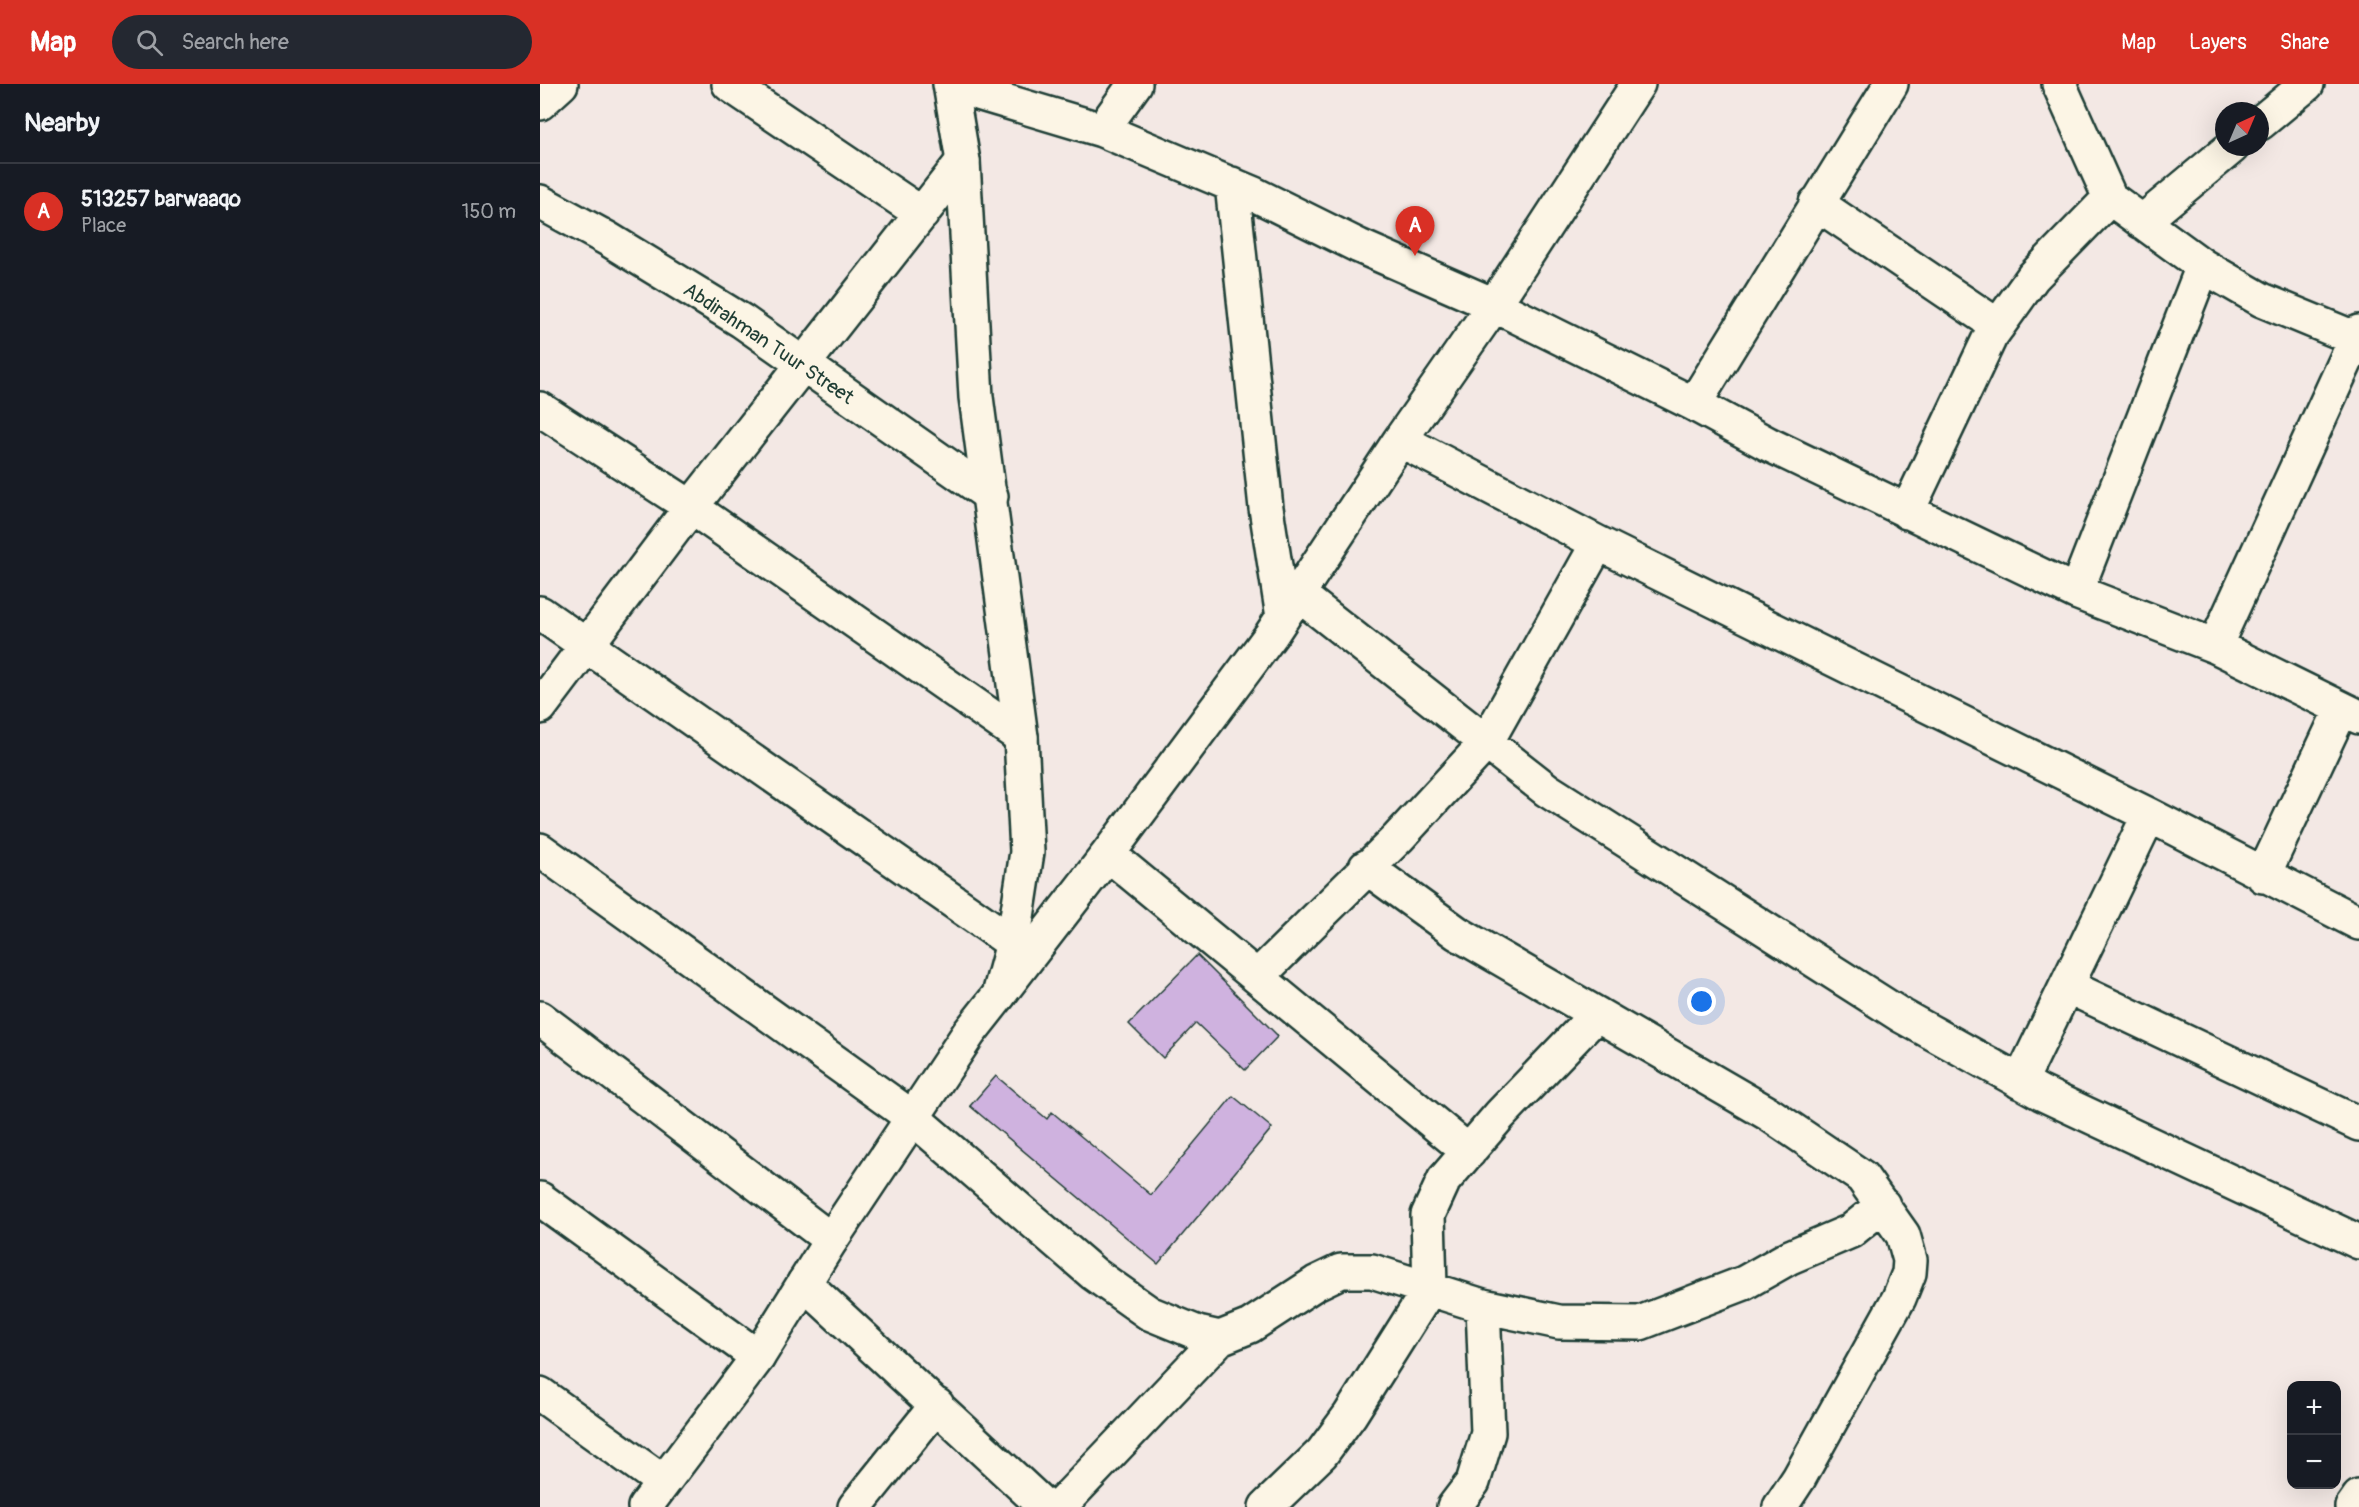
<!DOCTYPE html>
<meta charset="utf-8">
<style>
:root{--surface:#171b24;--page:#242831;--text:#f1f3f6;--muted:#9ea1a6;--line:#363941;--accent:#d93025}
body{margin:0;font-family:Pangolin,sans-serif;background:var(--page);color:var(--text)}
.controls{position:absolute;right:18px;bottom:18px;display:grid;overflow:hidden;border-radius:12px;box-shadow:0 6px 24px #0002}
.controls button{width:54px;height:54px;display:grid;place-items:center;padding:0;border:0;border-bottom:2px solid var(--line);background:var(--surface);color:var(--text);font:30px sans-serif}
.compass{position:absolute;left:1675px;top:18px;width:54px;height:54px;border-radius:50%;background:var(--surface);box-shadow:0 6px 24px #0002;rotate:44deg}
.you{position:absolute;left:1162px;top:918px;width:21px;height:21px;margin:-15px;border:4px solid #fff;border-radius:50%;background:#1a73e8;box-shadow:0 0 0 9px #1a73e833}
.badge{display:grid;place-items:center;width:39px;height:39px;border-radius:50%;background:var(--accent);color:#fff;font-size:20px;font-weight:700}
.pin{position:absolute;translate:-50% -50px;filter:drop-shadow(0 2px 3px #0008)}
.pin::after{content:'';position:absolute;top:32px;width:21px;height:18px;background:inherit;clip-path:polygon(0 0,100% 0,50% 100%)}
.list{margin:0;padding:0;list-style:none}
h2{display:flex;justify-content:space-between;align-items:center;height:78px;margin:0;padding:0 24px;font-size:26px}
h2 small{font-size:20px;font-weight:400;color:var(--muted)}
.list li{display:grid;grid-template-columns:39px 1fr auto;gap:18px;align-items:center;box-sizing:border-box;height:96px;padding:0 24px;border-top:2px solid var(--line)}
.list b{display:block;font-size:22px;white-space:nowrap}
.list p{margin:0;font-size:20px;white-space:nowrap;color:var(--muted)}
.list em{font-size:20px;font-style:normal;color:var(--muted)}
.icon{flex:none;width:33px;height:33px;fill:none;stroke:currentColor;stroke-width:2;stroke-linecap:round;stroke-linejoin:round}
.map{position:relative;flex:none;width:1819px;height:1423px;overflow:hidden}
header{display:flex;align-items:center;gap:36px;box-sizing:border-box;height:84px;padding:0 30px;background:var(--accent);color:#fff}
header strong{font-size:28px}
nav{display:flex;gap:33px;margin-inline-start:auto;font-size:21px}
.search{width:420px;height:54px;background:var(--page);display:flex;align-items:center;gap:15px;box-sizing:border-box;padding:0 21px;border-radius:33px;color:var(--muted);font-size:22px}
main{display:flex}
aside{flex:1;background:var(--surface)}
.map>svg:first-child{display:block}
</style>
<header>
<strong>Map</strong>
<div class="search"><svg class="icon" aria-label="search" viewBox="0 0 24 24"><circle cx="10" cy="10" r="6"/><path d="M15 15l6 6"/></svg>Search here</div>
<nav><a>Map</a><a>Layers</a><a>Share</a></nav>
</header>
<main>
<aside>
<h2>Nearby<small></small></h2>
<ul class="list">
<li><span class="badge">A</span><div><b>513257 barwaaqo</b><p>Place</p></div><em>150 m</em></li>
</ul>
</aside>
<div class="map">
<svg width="1819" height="1423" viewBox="0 0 1819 1423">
<rect width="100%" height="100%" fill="#f3e8e4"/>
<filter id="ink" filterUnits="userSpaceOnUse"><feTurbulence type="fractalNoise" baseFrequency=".0167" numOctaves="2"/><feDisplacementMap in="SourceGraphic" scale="12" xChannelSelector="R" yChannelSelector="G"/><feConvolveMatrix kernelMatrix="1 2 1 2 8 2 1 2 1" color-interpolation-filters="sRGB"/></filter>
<g filter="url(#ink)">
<path fill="#cfb2df" stroke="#1f3d34" stroke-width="1.5" d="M657,871L738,952L705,986L656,939L623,974L589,940Z
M456,992L507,1035L512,1028L611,1111L693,1012L732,1044L618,1180L430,1022Z"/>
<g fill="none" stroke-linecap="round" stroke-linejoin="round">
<g stroke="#1f3d34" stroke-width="38">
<path id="minor" d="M189,0L382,130
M1519,0L1570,114L1663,182L1722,216L1819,256
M411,1L562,46L714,110L819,162L954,221L1154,320L1228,360L1536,508L1675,562L1819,633
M0,19L21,0
M1720,39L1767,0
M562,46L595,0
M692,100L726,424L743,533
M0,118L68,155L202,237L451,412
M1276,119L1458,242
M1602,138L1692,63
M1154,320L1351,0
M0,325L151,423L481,653
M860,356L1058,459L1609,731L1819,839
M1367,428L1450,253L1493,193L1570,114
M1536,508L1663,182
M758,510L1007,706L1362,932L1501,1009L1819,1158
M0,529L473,859
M1675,562L1819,248
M0,623L151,423L423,77
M0,766L373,1034L554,1190L609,1229L658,1249L680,1254L710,1242L776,1199L801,1187H832L943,1222L1019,1238L1100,1239L1204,1199L1250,1173L1311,1147L1343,1121
M568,770L929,1068
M826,783L917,849L1229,1030L1322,1093L1363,1151L1370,1176L1369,1189L1359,1214L1259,1394L1240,1423
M1723,792L1801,626
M717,893L858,754L946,659L1058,459
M1527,902L1819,1040
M459,911L568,770L731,551L860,356L954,221L1098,0
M0,934L291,1156
M1480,998L1609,731
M0,1115L218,1273
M264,1199L505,1423
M0,1310L123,1398
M315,1423L397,1321
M519,1423L680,1254
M726,1423L782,1369L810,1331L890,1204L888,1131L904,1096L960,1031L1057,930
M914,1423L933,1398L948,1349L943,1222
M1812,1423L1819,1413"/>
</g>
<g stroke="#1f3d34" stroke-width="38">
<path id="major" d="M105,1423L218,1273L291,1156L429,949L459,911L473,859L487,768L481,653L436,313L423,77L410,0"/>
</g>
<use href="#minor" stroke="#fcf5e5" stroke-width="33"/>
<use href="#major" stroke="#fcf5e5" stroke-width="33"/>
</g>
</g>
<g text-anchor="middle" stroke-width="4.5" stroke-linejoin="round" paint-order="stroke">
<g font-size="20" fill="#1f3d34" stroke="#fcf5e5">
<text transform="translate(229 259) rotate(34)" y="7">Abdirahman Tuur Street</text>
</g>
</g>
</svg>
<div class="controls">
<button>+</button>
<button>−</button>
</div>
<svg class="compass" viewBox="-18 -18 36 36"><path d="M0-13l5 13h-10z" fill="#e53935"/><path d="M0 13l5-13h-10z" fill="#9ea1a6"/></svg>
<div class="you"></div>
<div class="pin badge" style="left:875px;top:172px">A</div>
</div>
</main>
